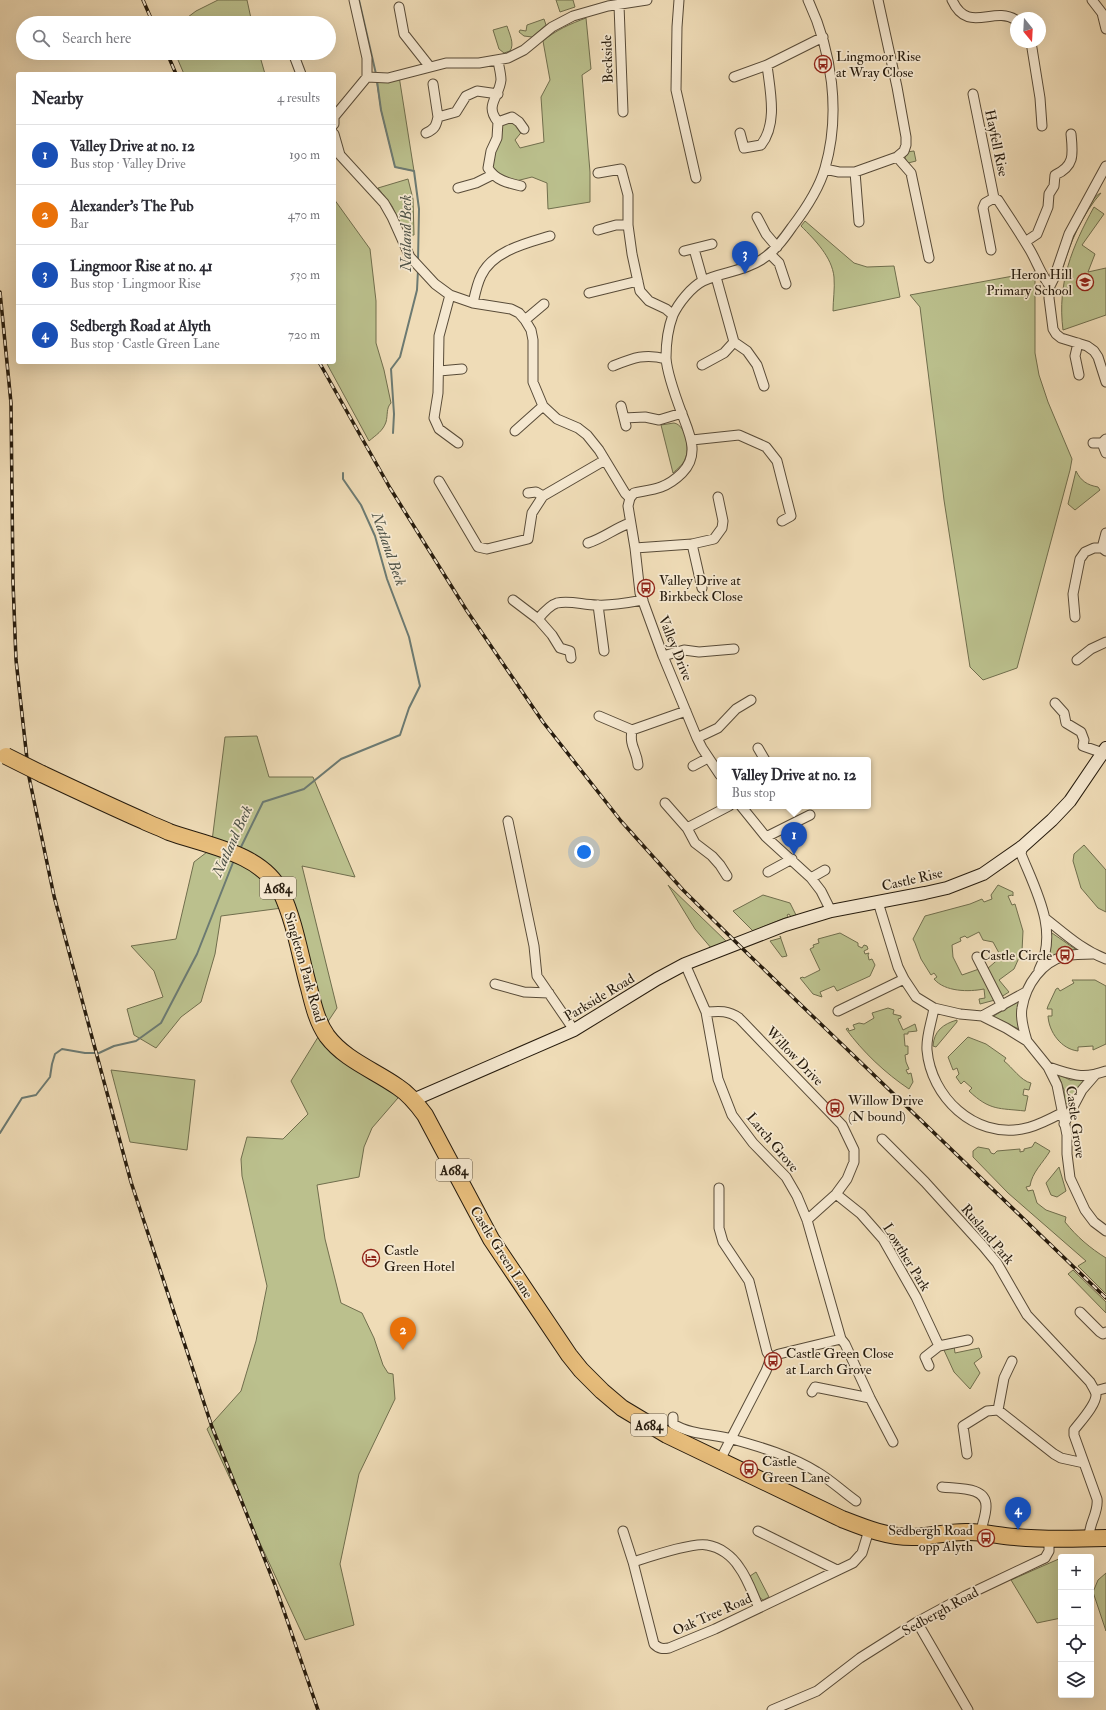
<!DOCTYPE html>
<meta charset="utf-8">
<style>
:root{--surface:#fff;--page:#f7f7f7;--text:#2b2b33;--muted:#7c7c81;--line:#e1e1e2;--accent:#8f2418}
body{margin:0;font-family:"IM FELL Double Pica",serif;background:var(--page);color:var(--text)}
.controls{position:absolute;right:12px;bottom:12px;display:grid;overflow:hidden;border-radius:4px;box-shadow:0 4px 16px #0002}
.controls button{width:36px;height:36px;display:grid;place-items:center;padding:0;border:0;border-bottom:1px solid var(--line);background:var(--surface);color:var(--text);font:20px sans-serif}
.compass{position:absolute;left:1010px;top:12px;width:36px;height:36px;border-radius:50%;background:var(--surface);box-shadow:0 4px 16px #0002;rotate:162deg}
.you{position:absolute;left:584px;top:852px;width:14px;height:14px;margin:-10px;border:3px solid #fff;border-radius:50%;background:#1a73e8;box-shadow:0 0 0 6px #1a73e833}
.badge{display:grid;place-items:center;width:26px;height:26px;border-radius:50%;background:var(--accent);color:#fff;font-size:13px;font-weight:700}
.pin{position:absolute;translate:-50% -33px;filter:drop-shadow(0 1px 2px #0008)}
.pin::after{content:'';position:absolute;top:21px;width:14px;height:12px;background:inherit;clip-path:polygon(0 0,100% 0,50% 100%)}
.popup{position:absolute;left:717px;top:757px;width:154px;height:52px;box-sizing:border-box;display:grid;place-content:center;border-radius:4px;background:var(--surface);filter:drop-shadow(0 1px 3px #0005);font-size:13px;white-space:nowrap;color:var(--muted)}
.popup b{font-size:15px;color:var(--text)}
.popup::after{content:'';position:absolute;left:50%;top:100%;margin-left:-8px;border:8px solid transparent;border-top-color:var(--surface)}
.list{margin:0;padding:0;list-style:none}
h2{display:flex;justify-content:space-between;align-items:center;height:52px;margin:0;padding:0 16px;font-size:17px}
h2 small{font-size:13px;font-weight:400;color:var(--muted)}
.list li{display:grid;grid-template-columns:26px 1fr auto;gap:12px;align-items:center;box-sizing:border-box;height:60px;padding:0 16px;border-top:1px solid var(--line)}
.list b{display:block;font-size:15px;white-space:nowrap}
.list p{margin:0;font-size:13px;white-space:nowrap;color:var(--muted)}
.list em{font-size:13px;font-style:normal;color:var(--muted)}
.icon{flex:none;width:22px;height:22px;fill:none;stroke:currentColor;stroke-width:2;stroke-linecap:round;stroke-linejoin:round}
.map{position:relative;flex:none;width:1106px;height:1710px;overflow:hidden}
.search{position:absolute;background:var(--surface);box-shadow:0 4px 16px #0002;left:16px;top:16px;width:320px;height:44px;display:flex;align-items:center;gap:10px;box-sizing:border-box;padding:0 14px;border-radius:22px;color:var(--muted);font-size:15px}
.panel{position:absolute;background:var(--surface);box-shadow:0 4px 16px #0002;left:16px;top:72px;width:320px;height:292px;border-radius:4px}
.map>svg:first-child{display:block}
</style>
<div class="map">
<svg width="1106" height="1710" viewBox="0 0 1106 1710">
<rect width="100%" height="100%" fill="#efdcb7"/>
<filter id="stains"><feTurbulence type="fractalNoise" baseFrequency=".005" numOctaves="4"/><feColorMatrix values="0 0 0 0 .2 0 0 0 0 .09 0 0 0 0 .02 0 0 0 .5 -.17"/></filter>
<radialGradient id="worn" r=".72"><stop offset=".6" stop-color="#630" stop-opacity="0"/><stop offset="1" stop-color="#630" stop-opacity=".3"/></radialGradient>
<path fill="#bbc08d" stroke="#706e4d" d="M218,0H247L252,23H180L196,11Z
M556,0H573L575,7L560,12Z
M586,18L591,69L582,75L590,172V202L548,209L547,183L532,177L516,181L505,178L488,168L498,122L512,117L524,129L515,140L520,148L544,142L541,97L550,80L543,41C556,30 570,24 586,18Z
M544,19L546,25L532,37L524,36L519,32L520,30L526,31L527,25Z
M507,26C509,33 515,44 510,51L504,53L499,49L493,30Z
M175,53H259L265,74H184Z
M399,76L414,171L395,167L381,110L376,77Z
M914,151L916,161L908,163L905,158L906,152Z
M408,179L413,199L414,235L406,236L392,206L378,188Z
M1101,193C1083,213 1069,244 1062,271H1061C1066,255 1086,198 1101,193Z
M334,199L370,249L376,301V343L384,370L391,403C386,408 388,415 386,422C383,431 376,435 369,441L326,362H334Z
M1094,207L1104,214L1082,245L1095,254L1088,272L1106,268V315L1063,330C1057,283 1072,247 1094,207Z
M805,221L854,263L867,267L894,266L900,297L833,311C833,300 835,289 834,277C832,257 815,240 801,226Z
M1035,272V353L1039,375L1048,402L1072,459L1070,470L1017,668L983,680L970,667L944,500L920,307L910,295Z
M674,423C686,425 690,449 685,459C683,465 677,469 673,473L661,425Z
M1076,471C1081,481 1087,485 1098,487L1100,490L1075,510L1068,504Z
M257,736L269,777H313L355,877L302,866L337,1008L323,1029L404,1091L372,1128L364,1147L359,1177L317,1185L325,1239L341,1303L362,1313L374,1338L383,1365L388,1373L393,1374L395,1399L359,1474L340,1564L354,1625L305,1640L207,1429L241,1391L256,1341L267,1286L242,1176L241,1159L247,1137L283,1139L308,1114L291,1081L323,1029L290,907L221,916L215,954L201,1002L181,1017L156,1048L134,1035L127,1009L163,997L154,971L131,946L176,939L194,862L211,849L225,737Z
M1084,845L1106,870V912L1098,908L1081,888L1073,861L1074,854Z
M668,885L728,943L712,949L695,929Z
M998,885L1013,892V896L1012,895L1008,896L1012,905L1015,904L1023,931L1022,951L1014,969L999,980L1009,992L1001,997L987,969L1002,956L999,953L993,942L983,940L979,932L967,938L965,936L960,938L961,941L952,945L953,957L962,975L979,969L995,1000L980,1004L979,999L985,998L984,989C969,992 945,992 934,979L937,977L934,973L931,975L921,959L915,943L913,939L925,916L970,904L982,899L984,902L992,899L991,895Z
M763,895L790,903L796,915L791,917L789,914L787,915L788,917L760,928L759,931L755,933L733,911Z
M840,933L858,943V946L862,948L864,945L867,946L868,949L864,951L865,954L869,953L868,955L869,960L872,959L875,965L870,976L837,991L834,986L820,992L822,997L813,994L800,978L803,977L804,978L820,970L810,949L814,947L813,945L819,943L818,939Z
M1052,933L1078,951H1060L1047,961Z
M780,936L787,956L782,957L770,941L781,938Z
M1072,980H1095L1106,986V1044L1093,1050V1046L1078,1047V1051C1061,1049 1049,1032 1048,1016H1052V1009H1047L1048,1006L1056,989L1058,988L1060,991L1074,983Z
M1019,1001V1029L992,1017Z
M888,1008L894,1010L893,1014L901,1016V1018L898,1019L903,1030L915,1024L917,1031L908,1032V1034H904L905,1046H908V1054L905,1055L906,1062L909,1069L906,1070L908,1074L911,1073L913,1082L909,1089C885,1073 863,1052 846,1029L848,1028L849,1031L855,1029L853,1025L859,1023L864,1024L874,1018L872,1013Z
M957,1020V1022L936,1047L933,1046C934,1031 943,1024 957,1020Z
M968,1037L986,1044L1006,1058L1004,1061C1012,1067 1021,1081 1031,1083L1029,1090L1024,1089L1023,1095L1028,1096L1025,1111C999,1108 990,1111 969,1091L972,1088L964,1081L961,1084L956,1077L959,1074L957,1068L953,1070L948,1057Z
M111,1070L195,1080L187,1150L130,1142Z
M1058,1074L1070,1080H1085L1065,1106L1064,1090Z
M1035,1142L1050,1151C1043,1163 1032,1172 1030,1186L1026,1187L1028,1191L1033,1190L1037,1203L1046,1210L1066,1217L1065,1222C1077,1237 1090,1248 1106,1258V1294L1078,1266L1086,1261L1008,1193L973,1157V1151L978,1147L989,1149L991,1153L994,1154L997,1151L1020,1149V1152L1024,1151V1149L1032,1147Z
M1059,1167L1066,1191L1057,1197L1051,1195L1046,1183Z
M1073,1270L1106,1302V1313L1068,1274Z
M954,1346L955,1353L979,1348L982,1357L974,1363L980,1373L970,1389L954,1372L943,1348Z
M1061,1558V1618L1037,1623L1011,1580Z
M756,1572L769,1597L763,1600L759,1597L750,1576Z
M1106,1573V1631L1093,1592L1098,1580Z"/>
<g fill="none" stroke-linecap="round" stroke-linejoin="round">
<path stroke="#6c7a72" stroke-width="2" d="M359,0L376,74
M377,81L381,110L395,167L414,171L419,209L418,261
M393,433L394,414L391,369L400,357L417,290L418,270
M240,849L263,802L304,789L341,759L400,735L409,708L420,686L409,637L387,579L375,536L361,505L343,479V473
M0,1133L22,1098L36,1095L50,1077L52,1064L55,1054L62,1049L85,1053H99L114,1046L136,1041L161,1023L197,954L234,860"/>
<g stroke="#584b38" stroke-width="11">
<path id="street" d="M679,0L677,27L676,90L696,178
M952,0C968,35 993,5 1016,20
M1092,0L1102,13L1106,29
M619,5L623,112
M399,7L404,34L430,67
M1031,42L1040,98L1042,126
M293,53L301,74
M498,61C499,67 501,74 501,80C499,98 484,105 498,122L497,138L491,151L488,168C495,180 508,183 521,186
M367,77L388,78L446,63H479L508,58L524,50L552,27L573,16L608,6L647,0
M734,77L767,65
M433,84L438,117
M973,94L994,198L998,200C1009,217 1020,233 1030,250C1037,262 1041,275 1050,286
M498,122L512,117L519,122L524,129
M334,124V117L367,77V58L354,0
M426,133C435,129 436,126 438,117L456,112L466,96L477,91L498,94
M740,133L744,148L761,145C778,123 770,91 767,65L823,37
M334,134L340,155L384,203L392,217L410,257L435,284L450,295L473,303L511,309L519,313L525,320L531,330L533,340V382L543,406L557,419L578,428L587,435L599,450L625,493L630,498L628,506L635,548L640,593L663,656L697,738L702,748L720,775
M897,157L911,173L929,258
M1106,166L1069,234L1054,278L1050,286L1049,298L1053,329L1056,334L1061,338L1087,346L1094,351L1098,357L1106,382
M825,169L839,172H855L897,157L904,151L906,145V137L897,87L878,0
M855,172L859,222
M598,173L621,169L628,195V225L632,254L640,291L649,301L666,309L673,315
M458,188L476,183L492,175
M757,217L766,234L777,247
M598,230L616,225H628
M1025,242L1037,234L1048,207L1049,194L1054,186L1055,175C1075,166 1073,154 1071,134
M694,249L703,281
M991,250L983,208L985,203L994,198
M684,251L712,244
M770,254L779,263L786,284
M716,277L734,342L747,351L757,365L764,386
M589,293L638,281
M450,295L439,336L438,393L434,418L439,429L458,443
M473,303C475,294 477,284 481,276C492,251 527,243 550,236
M525,320L544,304
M1078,343L1075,356L1079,375
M702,365L724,353L734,342
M613,366C633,358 645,353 666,359
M439,371L462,369
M621,406L626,426
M624,418L645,417L659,420L682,413
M515,431L543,406
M692,440L739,435L766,447L777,461L791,516L782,521
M1093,443H1102L1106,439
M1102,443L1106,453
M439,481L478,547L487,549L528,539L532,513L543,496L605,460
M528,493L536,492L543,496
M630,498L634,493C643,491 653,490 661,487C669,484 676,479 682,473C700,455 690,435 682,414C676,398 667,374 666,358C666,344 668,328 673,315C678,304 691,287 703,281C721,272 742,272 761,260C774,252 783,240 792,227C805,210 819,189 825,168C841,113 832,51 808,0
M588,543C604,538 615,528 630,523
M692,544L702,588
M635,548L692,544L714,539L722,528L723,521L718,497
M1102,548L1106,533
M513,600L538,619L552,635L560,648L570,651L571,658
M598,605L604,651
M1075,617L1073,594L1080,559L1085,552L1094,548H1102L1106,551
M538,619C543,613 550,605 557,603C570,600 583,605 597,605C612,606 627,603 643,600
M663,656L684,650L699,652L734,649
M1077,660L1091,649L1106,642
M1055,703L1064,713L1066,723L1081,732L1084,740L1083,746L1103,753
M599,716L632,730L686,711
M632,730C629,747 637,750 638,765
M697,738L718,728L736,709L751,700
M758,748L765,760
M693,766L708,758
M665,803L687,828L695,843L712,856L720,865L727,876
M741,806L766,837L811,878L821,891L831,911
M508,821L534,946L537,976L574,1030
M687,828L729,806
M766,837L810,815
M1023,846L1021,854C1036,891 1059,931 1039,970
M768,872L792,859
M811,878L825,870
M878,902L898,967L904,979L916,997L934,1008L960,1014L982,1016L1006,1028L1027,1041L1048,1067L1057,1085L1067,1135V1154L1070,1178L1085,1210L1094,1222L1106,1231
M1046,919C1065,934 1082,950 1106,959
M977,957L1002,1006
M685,964L706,1012L718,1079L732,1115L753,1143L786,1177L797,1196L807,1220L841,1339L779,1354L771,1358
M495,984L524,992L549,993
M934,1008C932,1021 926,1036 927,1050C931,1097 974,1138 1022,1129C1036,1127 1049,1119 1062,1113
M838,1011L904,979
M706,1012C719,1011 728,1010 739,1018L842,1125L854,1150V1162L847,1179L836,1194L807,1220
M982,1016L1026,992
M1027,1041C1024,1031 1020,1018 1022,1008C1026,984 1042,962 1065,956C1075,954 1084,954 1093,954
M1048,1067C1072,1074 1081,1080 1106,1071
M1064,1124L1082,1090L1095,1075
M882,1139L925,1182L983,1246L997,1263L1027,1315L1090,1382C1092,1386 1095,1390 1096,1394C1097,1404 1080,1422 1074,1430V1435L1097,1499C1099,1513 1088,1524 1089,1539
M719,1188V1228L723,1242L749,1281L767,1352L771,1358
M836,1194L861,1214L883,1239L916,1297L939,1346
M1080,1312L1100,1332L1103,1334L1106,1332
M841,1339L845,1344L870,1398L893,1442
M929,1366L925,1357L939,1346L968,1340
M1095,1391L1106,1388
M812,1392L815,1387L870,1398
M998,1410L1004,1378L1012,1361
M673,1417V1424C691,1435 713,1434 732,1439C761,1447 791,1456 817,1472C831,1480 843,1492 856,1501
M967,1454L963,1426L987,1411L998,1410L1054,1454L1061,1458L1084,1463
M720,1460L766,1371L771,1358
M942,1487C957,1489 987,1486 986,1507C986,1515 982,1524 981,1532
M623,1531L633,1562L654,1644C659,1649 663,1649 669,1648L715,1629L853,1563L862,1553L869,1530
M758,1531L837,1570
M633,1562C649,1557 693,1542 707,1545C720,1547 732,1556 739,1567C748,1579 753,1595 759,1608
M917,1622L968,1710
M772,1710L817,1691L860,1658L917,1622L965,1596L1045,1558L1049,1551V1539"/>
</g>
<g stroke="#261b0d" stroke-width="14">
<path id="secondary" d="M413,1100L574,1030L657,979L685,964L713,953L785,925L831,911L925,893L947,888L983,874L1023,846L1052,820L1070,801L1106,748"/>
</g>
<g stroke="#261b0d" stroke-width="18">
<path id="highway" d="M42,774C76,790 110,806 144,821C152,825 161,828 169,832C205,845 262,853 281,892C295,922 300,956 309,988C313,1004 317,1022 327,1036C345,1060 374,1070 398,1087C409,1094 417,1104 425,1115L491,1239L569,1355L581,1370L602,1391L622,1408L667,1435L842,1519C865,1528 887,1537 912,1537C931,1537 949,1531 969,1532C985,1532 999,1536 1015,1537C1045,1540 1076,1539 1106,1538"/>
</g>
<use href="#street" stroke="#f5e8d0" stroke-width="9"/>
<use href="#secondary" stroke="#f5e8d0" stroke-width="12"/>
<use href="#highway" stroke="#e8be7c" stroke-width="16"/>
<g stroke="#261b0d" stroke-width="3.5">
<path id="rail" d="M143,0L153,23
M167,53L176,74
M0,292L11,403L13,582L16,660L29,777L54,896L131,1182L212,1427L275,1585L318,1710
M319,362L390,488L467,611L543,722L621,821L683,890L749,955L1106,1298"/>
</g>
<use href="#rail" stroke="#f5e8d0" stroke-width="2" stroke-dasharray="6" stroke-linecap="butt"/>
<g stroke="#261b0d" stroke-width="18" stroke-linecap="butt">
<path id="highway-bridge" d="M6,756L42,774"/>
</g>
<use href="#highway-bridge" stroke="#e8be7c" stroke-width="16"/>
</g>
<defs>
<g id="bus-ring" transform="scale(0.9)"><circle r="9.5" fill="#f5e8d0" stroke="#8f2418" stroke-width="1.5"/><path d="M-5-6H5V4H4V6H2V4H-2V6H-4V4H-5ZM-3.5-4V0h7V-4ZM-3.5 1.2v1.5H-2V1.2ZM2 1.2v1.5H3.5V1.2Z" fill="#8f2418"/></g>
<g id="school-ring" transform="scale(0.9)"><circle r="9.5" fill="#f5e8d0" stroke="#8f2418" stroke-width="1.5"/><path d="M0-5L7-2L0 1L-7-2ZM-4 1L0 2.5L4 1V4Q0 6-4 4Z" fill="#8f2418"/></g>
<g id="hotel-ring" transform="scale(0.9)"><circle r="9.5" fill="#f5e8d0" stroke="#8f2418" stroke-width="1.5"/><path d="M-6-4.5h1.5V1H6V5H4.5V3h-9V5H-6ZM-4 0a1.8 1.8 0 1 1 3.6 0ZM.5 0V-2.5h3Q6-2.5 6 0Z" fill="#8f2418"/></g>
</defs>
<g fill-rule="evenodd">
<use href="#bus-ring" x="823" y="64"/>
<use href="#school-ring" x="1085" y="282"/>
<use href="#bus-ring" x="646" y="588"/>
<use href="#bus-ring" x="1065" y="955"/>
<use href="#bus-ring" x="835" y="1108"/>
<use href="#hotel-ring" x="371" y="1258"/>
<use href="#bus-ring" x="773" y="1361"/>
<use href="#bus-ring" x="749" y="1469"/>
<use href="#bus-ring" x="986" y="1538"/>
</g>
<g text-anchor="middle" stroke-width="3.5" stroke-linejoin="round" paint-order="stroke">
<g fill="#f5e8d0" stroke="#645848" stroke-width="1">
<rect x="260" y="877" width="36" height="22" rx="3"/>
<rect x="436" y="1159" width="36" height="22" rx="3"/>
<rect x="631" y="1414" width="36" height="22" rx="3"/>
</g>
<g font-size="13" font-weight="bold" fill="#261b0d">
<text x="278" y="893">A684</text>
<text x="454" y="1175">A684</text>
<text x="649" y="1430">A684</text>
</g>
<g font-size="14" fill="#261b0d" stroke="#f5e8d0" text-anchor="start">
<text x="836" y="61">Lingmoor Rise<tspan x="836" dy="16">at Wray Close</tspan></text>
<text x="1072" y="279" text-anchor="end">Heron Hill<tspan x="1072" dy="16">Primary School</tspan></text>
<text x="659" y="585">Valley Drive at<tspan x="659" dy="16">Birkbeck Close</tspan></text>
<text x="1052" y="960" text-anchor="end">Castle Circle</text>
<text x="848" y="1105">Willow Drive<tspan x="848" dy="16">(N bound)</tspan></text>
<text x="384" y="1255">Castle<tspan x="384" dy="16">Green Hotel</tspan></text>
<text x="786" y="1358">Castle Green Close<tspan x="786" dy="16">at Larch Grove</tspan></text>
<text x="762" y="1466">Castle<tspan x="762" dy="16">Green Lane</tspan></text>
<text x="973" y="1535" text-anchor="end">Sedbergh Road<tspan x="973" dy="16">opp Alyth</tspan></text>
</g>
<g font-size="14" fill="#261b0d" stroke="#f5e8d0">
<text transform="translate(607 59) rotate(-92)" y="5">Beckside</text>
<text transform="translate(997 143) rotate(78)" y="5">Hayfell Rise</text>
<text transform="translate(676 648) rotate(68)" y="5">Valley Drive</text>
<text transform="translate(912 879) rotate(-13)" y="5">Castle Rise</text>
<text transform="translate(305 967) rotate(74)" y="5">Singleton Park Road</text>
<text transform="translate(599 997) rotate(-31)" y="5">Parkside Road</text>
<text transform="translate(795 1056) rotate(46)" y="5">Willow Drive</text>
<text transform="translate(1076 1122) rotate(82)" y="5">Castle Grove</text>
<text transform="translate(773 1142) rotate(50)" y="5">Larch Grove</text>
<text transform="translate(988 1234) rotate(50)" y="5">Rusland Park</text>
<text transform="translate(502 1252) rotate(58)" y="5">Castle Green Lane</text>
<text transform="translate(907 1257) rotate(58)" y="5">Lowther Park</text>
<text transform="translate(940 1611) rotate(-29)" y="5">Sedbergh Road</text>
<text transform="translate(712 1614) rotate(-24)" y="5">Oak Tree Road</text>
</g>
<g font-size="15" font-style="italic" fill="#4f5348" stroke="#f5e8d0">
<text transform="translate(406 233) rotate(-90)" y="5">Natland Beck</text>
<text transform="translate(389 549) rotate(71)" y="5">Natland Beck</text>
<text transform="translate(232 841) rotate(-65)" y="5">Natland Beck</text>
</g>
</g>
<rect width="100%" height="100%" filter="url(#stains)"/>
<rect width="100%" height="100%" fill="url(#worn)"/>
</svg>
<div class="controls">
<button>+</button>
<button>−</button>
<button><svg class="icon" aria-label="locate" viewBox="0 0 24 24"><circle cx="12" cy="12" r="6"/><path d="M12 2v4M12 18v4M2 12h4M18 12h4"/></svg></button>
<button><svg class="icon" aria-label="layers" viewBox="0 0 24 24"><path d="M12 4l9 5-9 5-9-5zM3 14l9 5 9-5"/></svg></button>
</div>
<svg class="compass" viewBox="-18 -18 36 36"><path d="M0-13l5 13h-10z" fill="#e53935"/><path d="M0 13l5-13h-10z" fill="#7c7c81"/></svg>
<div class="you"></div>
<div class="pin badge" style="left:794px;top:855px;background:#1a4fb4">1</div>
<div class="popup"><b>Valley Drive at no. 12</b>Bus stop</div>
<div class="pin badge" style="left:403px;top:1350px;background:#e8710a">2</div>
<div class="pin badge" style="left:745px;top:274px;background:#1a4fb4">3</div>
<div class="pin badge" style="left:1018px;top:1530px;background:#1a4fb4">4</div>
<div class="search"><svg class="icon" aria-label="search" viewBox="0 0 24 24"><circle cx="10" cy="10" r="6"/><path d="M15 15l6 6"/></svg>Search here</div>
<section class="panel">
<h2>Nearby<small>4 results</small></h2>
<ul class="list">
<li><span class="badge" style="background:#1a4fb4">1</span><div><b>Valley Drive at no. 12</b><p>Bus stop · Valley Drive</p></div><em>190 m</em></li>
<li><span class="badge" style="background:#e8710a">2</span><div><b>Alexander's The Pub</b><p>Bar</p></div><em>470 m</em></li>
<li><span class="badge" style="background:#1a4fb4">3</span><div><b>Lingmoor Rise at no. 41</b><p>Bus stop · Lingmoor Rise</p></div><em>530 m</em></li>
<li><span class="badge" style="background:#1a4fb4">4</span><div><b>Sedbergh Road at Alyth</b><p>Bus stop · Castle Green Lane</p></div><em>720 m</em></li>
</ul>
</section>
</div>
